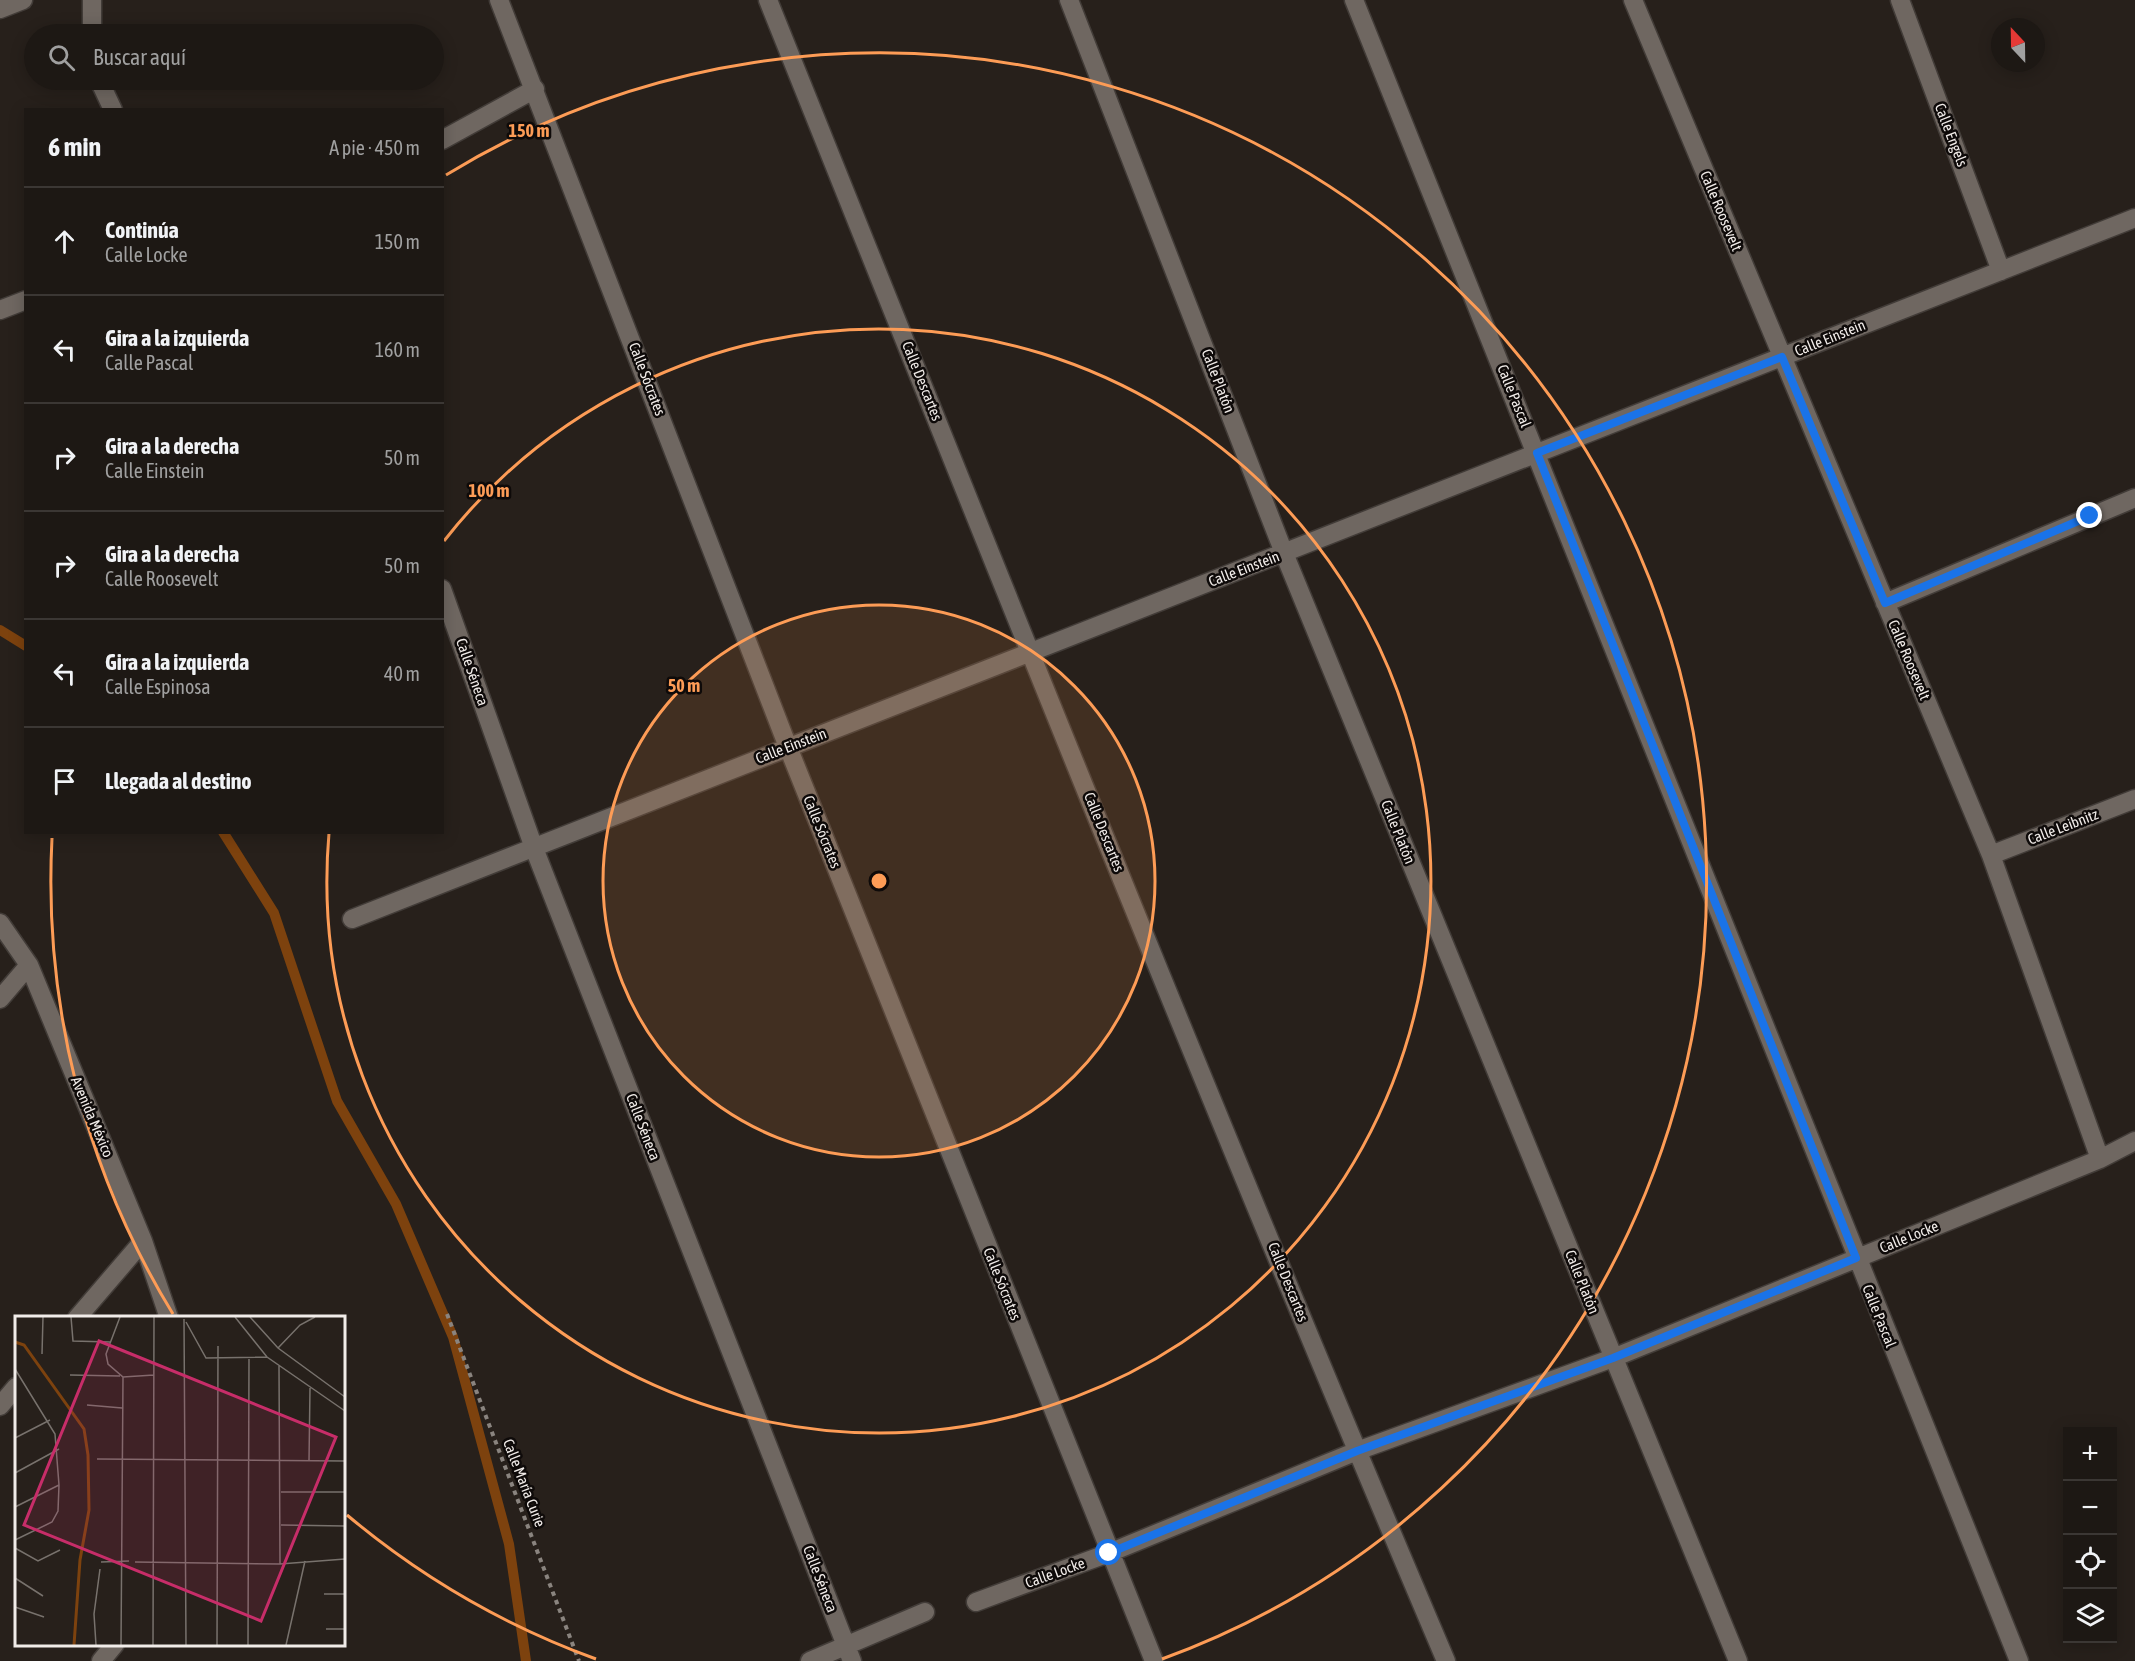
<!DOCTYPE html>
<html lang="es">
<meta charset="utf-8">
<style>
:root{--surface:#1d1814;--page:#25211d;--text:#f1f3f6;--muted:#a0a0a0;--line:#3b3734}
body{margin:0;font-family:"Asap Condensed",sans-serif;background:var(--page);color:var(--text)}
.controls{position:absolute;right:18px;bottom:18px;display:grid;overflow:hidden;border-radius:0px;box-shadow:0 3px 15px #0003}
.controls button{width:54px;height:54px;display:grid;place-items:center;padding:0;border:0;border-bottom:2px solid var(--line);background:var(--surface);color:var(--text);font:30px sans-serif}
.compass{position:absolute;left:1991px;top:18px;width:54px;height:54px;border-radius:50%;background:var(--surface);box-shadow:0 3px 15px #0003;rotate:338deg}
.stop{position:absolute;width:18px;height:18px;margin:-14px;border:4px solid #1a73e8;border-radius:50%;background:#fff}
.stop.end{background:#1a73e8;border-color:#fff;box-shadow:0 2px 6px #0008}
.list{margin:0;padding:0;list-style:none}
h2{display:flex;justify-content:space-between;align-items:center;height:78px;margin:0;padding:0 24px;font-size:26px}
h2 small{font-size:20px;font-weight:400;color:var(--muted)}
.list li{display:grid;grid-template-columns:39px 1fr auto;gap:18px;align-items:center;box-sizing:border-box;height:108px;padding:0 24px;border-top:2px solid var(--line)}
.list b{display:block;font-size:22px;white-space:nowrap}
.list p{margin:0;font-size:20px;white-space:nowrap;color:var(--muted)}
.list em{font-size:20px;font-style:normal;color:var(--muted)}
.icon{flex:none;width:33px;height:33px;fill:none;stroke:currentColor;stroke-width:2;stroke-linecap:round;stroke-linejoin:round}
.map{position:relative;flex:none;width:2135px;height:1661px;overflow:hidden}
.search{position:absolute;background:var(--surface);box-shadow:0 3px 15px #0003;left:24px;top:24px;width:420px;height:66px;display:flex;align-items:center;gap:15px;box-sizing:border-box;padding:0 21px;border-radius:33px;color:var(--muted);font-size:22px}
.panel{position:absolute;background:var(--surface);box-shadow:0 3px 15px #0003;left:24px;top:108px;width:420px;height:726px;border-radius:0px}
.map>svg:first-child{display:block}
</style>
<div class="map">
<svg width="2135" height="1661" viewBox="0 0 2135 1661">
<rect width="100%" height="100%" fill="#27201b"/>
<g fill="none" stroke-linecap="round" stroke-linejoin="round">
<path stroke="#7d420e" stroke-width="10" d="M0,630L26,646
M223,832L274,913L337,1101L396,1204L453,1337L509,1544L526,1661"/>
<g stroke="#423c38" stroke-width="21">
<path id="minor" d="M92,0V34
M499,0L788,747L1154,1661
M768,0C991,555 1212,1111 1446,1661
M1069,0L1284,553L1738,1661
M1354,0C1577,553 1795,1108 2019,1661
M1633,0L1991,855L2100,1159
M1900,0L2001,271
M0,9L23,0
M99,80L113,110
M442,140L535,89
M0,310L26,300
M442,589L534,848L852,1661
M1885,603L2135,498
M1991,855L2135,799
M352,919L2135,218
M0,923L29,965L143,1241L169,1318
M0,999L29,965
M77,1318L143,1241
M0,1406L16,1387
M976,1602L1109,1553L1357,1451L1613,1358L2100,1159L2135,1141
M101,1661L115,1644
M810,1661L925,1612"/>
</g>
<path stroke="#8a847f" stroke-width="4" stroke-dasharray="4.5 4.5" stroke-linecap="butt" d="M447,1314L579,1661"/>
<use href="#minor" stroke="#6f6761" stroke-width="18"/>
</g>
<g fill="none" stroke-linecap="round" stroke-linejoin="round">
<path stroke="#1a73e8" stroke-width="8" d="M1109,1553L1357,1451L1613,1358L1856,1258L1537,453L1782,357L1885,603L2090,516"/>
</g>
<circle cx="879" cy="881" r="276" fill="#fd9c56" fill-opacity=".12"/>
<g fill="none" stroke="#fd9c56" stroke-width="3">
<circle cx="879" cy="881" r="276"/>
<path d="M444 541A552 552 0 1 1 329 833"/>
<path d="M596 1659A828 828 0 0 1 347 1515M173 1314A828 828 0 0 1 52 838M446 175A828 828 0 1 1 1162 1659"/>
</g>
<g text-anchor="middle" stroke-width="5" stroke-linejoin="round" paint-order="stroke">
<g font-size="15" fill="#f1ece9" stroke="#0e0a09">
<text transform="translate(1951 135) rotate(69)" y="5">Calle Engels</text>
<text transform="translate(1721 211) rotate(67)" y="5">Calle Roosevelt</text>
<text transform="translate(1830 338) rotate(-22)" y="5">Calle Einstein</text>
<text transform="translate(647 379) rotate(69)" y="5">Calle Sócrates</text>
<text transform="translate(922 381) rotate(68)" y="5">Calle Descartes</text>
<text transform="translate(1218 381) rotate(69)" y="5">Calle Platón</text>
<text transform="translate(1514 396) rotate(68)" y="5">Calle Pascal</text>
<text transform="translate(1244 569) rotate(-21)" y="5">Calle Einstein</text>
<text transform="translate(1909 660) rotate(67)" y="5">Calle Roosevelt</text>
<text transform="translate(472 672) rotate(71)" y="5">Calle Séneca</text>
<text transform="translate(791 746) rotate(-21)" y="5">Calle Einstein</text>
<text transform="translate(2063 827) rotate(-21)" y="5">Calle Leibnitz</text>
<text transform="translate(822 832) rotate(68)" y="5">Calle Sócrates</text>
<text transform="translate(1104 832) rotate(68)" y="5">Calle Descartes</text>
<text transform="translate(1398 832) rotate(68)" y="5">Calle Platón</text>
<text transform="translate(92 1117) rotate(67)" y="5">Avenida México</text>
<text transform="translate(643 1127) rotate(69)" y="5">Calle Séneca</text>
<text transform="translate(1909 1237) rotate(-22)" y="5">Calle Locke</text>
<text transform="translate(1288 1282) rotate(68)" y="5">Calle Descartes</text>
<text transform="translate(1582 1282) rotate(68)" y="5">Calle Platón</text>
<text transform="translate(1002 1284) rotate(68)" y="5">Calle Sócrates</text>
<text transform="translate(1879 1316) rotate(68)" y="5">Calle Pascal</text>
<text transform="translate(524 1483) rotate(69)" y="5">Calle María Curie</text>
<text transform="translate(1055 1573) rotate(-20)" y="5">Calle Locke</text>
<text transform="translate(820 1579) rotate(69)" y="5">Calle Séneca</text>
</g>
</g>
<g transform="translate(15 1316)">
<rect width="330" height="330" fill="#27201b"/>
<path fill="none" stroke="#7d420e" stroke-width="3" d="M0,26L9,29L69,113L73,139L74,194L65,244L59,329"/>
<path fill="none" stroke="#78726d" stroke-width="1.5" d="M56,1L58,25L95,26M105,1L91,38L93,48L108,61L139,59M220,1L252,41L330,95M235,1L263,32L330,81M169,3L171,329M171,6L191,42L252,41M263,32L285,9L300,1M27,38L28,1M264,50L265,248M0,53L40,118L44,169L43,195L37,206L0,224M55,59L105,60M72,89L107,92M0,122L35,104M82,143L330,145M294,145L295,72M330,145V103M0,157L44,133M266,176H330M0,191L44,169M266,209L330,210M0,232L23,245L45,234M86,246L114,245M120,246L265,248L330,243M0,262L28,280M309,278H330M0,291L29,301M311,313H330M81,329L79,298L85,253M106,329L108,61M138,329L139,1M202,329L203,30M233,329L234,43M271,329L290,245"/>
<path fill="#c72d69" fill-opacity="0.15" stroke="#c72d69" stroke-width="3" d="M84,25L321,121L246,305L9,209Z"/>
<rect width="330" height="330" fill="none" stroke="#f1ece9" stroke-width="3"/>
</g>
<circle cx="879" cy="881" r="9" fill="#fd9c56" stroke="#0e0a09" stroke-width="3"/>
<g font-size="18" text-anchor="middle" font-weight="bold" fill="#fd9c56" stroke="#0e0a09" stroke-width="5" stroke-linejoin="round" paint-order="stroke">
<text x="529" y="137">150 m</text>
<text x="489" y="497">100 m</text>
<text x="684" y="692">50 m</text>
</g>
</svg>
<div class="controls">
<button>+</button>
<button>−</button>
<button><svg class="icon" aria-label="locate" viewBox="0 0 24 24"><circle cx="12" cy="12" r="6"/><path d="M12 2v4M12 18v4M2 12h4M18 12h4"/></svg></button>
<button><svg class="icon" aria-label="layers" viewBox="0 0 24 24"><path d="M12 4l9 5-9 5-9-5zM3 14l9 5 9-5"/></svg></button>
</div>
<svg class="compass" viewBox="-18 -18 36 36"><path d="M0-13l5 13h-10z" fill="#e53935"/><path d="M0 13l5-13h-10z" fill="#a0a0a0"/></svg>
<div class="stop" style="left:1109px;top:1553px"></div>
<div class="stop end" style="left:2090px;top:516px"></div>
<div class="search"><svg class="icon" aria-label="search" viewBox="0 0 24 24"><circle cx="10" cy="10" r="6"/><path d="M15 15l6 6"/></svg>Buscar aquí</div>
<section class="panel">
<h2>6 min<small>A pie · 450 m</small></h2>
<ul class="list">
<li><svg class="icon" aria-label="ahead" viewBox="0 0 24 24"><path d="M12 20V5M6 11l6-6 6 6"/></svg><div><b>Continúa</b><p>Calle Locke</p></div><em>150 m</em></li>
<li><svg class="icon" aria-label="left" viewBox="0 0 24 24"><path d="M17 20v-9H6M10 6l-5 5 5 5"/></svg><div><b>Gira a la izquierda</b><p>Calle Pascal</p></div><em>160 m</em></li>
<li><svg class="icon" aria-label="right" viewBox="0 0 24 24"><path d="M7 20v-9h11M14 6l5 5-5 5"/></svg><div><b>Gira a la derecha</b><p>Calle Einstein</p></div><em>50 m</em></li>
<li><svg class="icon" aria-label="right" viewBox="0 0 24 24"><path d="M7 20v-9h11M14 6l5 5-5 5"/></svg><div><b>Gira a la derecha</b><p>Calle Roosevelt</p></div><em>50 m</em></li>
<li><svg class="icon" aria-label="left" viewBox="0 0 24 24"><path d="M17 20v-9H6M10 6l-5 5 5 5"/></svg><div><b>Gira a la izquierda</b><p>Calle Espinosa</p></div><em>40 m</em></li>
<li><svg class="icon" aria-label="arrive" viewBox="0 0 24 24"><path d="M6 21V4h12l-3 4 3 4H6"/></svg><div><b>Llegada al destino</b></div></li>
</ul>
</section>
</div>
